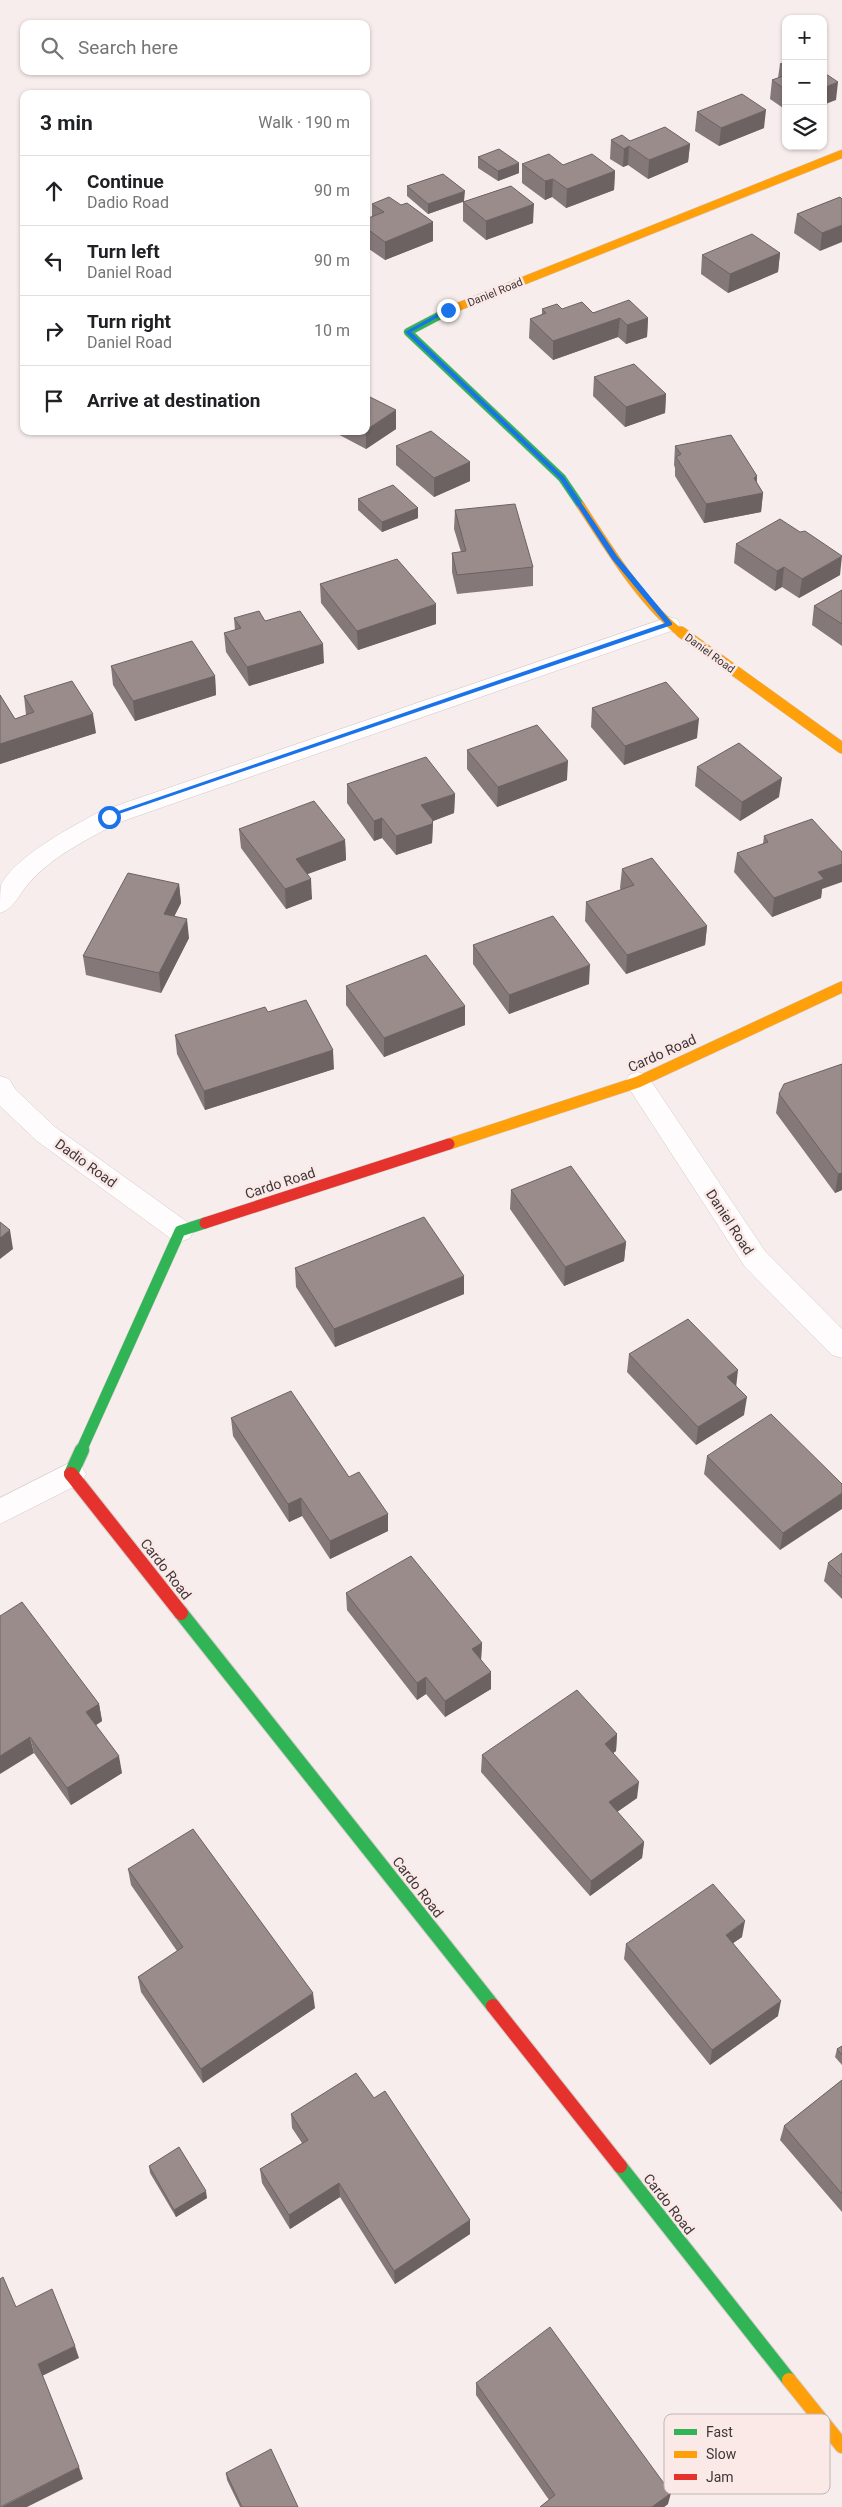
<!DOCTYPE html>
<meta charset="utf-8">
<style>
:root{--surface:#fff;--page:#f2f2f2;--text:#202124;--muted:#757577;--line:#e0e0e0}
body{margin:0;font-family:Roboto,sans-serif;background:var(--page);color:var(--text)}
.controls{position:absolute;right:15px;top:15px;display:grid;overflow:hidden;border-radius:10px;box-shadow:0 1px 4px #0004}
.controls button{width:45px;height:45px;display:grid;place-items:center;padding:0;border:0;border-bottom:1px solid var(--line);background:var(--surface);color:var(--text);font:25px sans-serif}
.stop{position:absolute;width:15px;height:15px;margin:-11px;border:4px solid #1a73e8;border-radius:50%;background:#fff}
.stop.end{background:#1a73e8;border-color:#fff;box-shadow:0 1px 5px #0008}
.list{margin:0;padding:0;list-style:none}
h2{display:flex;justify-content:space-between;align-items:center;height:65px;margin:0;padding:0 20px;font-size:21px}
h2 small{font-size:16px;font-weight:400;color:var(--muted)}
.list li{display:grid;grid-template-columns:32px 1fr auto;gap:15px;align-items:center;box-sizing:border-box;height:70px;padding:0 20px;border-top:1px solid var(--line)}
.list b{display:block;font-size:19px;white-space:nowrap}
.list p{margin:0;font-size:16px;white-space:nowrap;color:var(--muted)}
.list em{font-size:16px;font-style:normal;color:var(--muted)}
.icon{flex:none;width:28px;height:28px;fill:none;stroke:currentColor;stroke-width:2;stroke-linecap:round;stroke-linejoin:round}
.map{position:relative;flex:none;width:842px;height:2507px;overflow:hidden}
.search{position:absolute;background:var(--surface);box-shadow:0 1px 4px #0004;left:20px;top:20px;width:350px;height:55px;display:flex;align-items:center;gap:12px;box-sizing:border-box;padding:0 18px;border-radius:10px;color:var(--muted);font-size:19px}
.panel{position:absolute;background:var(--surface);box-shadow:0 1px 4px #0004;left:20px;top:90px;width:350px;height:345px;border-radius:10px}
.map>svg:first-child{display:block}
</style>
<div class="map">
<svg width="842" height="2507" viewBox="0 0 842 2507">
<rect width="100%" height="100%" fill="#f7edec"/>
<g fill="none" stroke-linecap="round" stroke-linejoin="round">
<g stroke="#d3cbca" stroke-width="1">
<path id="street" d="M669,617L677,619L680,624L677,629L117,823C87,840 52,856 29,883C19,894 14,909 0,913C0,905 0,892 1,885C14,857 73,826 101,811Z
M638,1072L647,1075L765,1251L842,1329V1358L832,1355L745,1267L625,1082L629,1075Z
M0,1076L9,1079L15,1089L55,1127L190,1224L194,1231L190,1238L180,1242L170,1238L37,1141L0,1106Z
M71,1462L81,1465L86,1474L81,1483L0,1524V1498Z"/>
</g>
<g stroke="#d3cbca" stroke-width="9">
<path id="fast-far2" d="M450,310L408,332L562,478L581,506"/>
</g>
<g stroke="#d3cbca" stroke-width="12">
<path id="fast-far1" d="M81,1451L180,1231L205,1223"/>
</g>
<g stroke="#d3cbca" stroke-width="16">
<path id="fast" d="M71,1474L82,1450
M181,1613L493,2006
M620,2166L789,2380"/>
</g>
<g stroke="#d3cbca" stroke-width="9">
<path id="slow-far2" d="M450,310L842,154
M581,506C607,546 644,606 682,634"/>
</g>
<g stroke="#d3cbca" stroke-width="12">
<path id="slow-far1" d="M681,632L842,748
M449,1144L638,1082L842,987"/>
</g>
<g stroke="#d3cbca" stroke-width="16">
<path id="slow" d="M789,2380L842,2446"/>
</g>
<g stroke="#d3cbca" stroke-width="12">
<path id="jam-far1" d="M205,1223L449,1144"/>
</g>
<g stroke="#d3cbca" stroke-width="16">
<path id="jam" d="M71,1474L181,1613
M493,2006L620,2166"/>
</g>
<use href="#street" fill="#fefcfc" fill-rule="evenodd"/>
<use href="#fast-far2" stroke="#30b455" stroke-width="8"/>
<use href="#fast-far1" stroke="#30b455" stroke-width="11"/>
<use href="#fast" stroke="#30b455" stroke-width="14"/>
<use href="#slow-far2" stroke="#ff9f0a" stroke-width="8"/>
<use href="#slow-far1" stroke="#ff9f0a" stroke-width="11"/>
<use href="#slow" stroke="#ff9f0a" stroke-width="14"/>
<use href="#jam-far1" stroke="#e5322d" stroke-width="11"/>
<use href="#jam" stroke="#e5322d" stroke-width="14"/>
</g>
<path fill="#857878" d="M786,62V110L770,99L772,80L778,78L780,64Z
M697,112L764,128L719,146L695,131Z
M611,140L690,144L688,162L648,179L628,165L623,167L610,159Z
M478,157L519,173L498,181L478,168Z
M522,164L563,165L615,171L614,190L566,208L552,197L545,200L522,183Z
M407,186L464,201L533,223L486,240L463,221V202L428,214L407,196Z
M840,197L820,251L794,233L797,214Z
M372,204L401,205L433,222V241L385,260L366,247V219L372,217Z
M780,253L778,272L728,293L701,274L702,255Z
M542,309H562L648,318L647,337L626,344L618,337L553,360L529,338L530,319L542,315Z
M594,377L666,394L665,413L625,427L593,396Z
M396,410V429L366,449L332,431H366Z
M396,446L470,462V481L434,497L396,465Z
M675,446L757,476V483L763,493L761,512L704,523L675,476V468L674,465Z
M358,499L418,508V518L382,532L358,510Z
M455,510L533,567V586L457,594L452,572V553L461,552L454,529Z
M736,544L840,575L799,598L782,587L775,591L734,563Z
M320,584L436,624L358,650L321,603Z
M842,590V646L812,625L814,606Z
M234,618L265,621L324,663L249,686L226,652L224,633L235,630Z
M111,666L215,676L216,695L135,721L113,685Z
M0,695L15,719L26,715L24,696L96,733L0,764Z
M592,708L697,738L624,765L591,727Z
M467,750L567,780L497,807L467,769Z
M697,767L779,797L740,821L695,786Z
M347,784L455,794L454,813L433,821L432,843L396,855L382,838L374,841L347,803Z
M239,829L345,840L346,860L307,874L312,899L286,909L241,848Z
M764,836L822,889L821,898L772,917L734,872L737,853L763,844Z
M622,869L707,926L705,945L626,974L585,921L586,902L621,890L620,888Z
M179,884L181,903L174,916L189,938L161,993L86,975L83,956Z
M473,945L589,984L509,1014L473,964Z
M346,986L465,1006V1025L384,1057L346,1005Z
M268,1012L334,1069L205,1110L177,1054L175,1035Z
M842,1064V1190L835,1193L776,1113L779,1094Z
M511,1190L626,1242L624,1261L564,1286L510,1209Z
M295,1268L464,1294L335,1347L296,1287Z
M629,1354L736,1386L744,1415L696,1445L627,1372Z
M231,1418L349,1477L388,1514V1531L330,1559L302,1516L289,1522L233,1436Z
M707,1456L842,1484L780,1550L704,1474Z
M842,1553V1599L824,1581L828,1563Z
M346,1593L482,1643L481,1660L491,1689L445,1717L426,1694L417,1700L347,1610Z
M0,1616L99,1704L102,1721L96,1725L122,1773L71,1805L34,1753Z
M617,1734L616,1751L613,1753L637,1798L617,1812L644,1842L642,1858L590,1896L481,1772L482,1755Z
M128,1869L315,2008L203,2083L141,1992L138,1977L177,1951L131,1885Z
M742,1937L733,1943L778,2016L710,2065L624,1959L626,1944Z
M842,2046V2065L835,2057L837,2049Z
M842,2080V2212L780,2140L784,2126Z
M374,2098L470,2220V2234L395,2284L340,2197L290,2229L262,2183L260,2169L302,2143L292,2128L291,2114Z
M149,2166L207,2198L176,2217L150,2173Z
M476,2383L668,2504L664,2507H540L549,2500L476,2395Z
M226,2473L298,2507H240L227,2480Z"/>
<path fill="#6c6262" d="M838,82L836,100L823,105V88Z
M766,110L764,128L719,146L721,128Z
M690,144L688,162L648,179L649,160Z
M629,146L628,165L623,167L624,149Z
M519,163V173L498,181V171Z
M615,171L614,190L566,208L567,189Z
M553,179L552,197L545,200V181Z
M465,191L464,201L428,214V204Z
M534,204L533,223L486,240V221Z
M433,222V241L385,260V242Z
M842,225V242L820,251L822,233Z
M780,253L778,272L728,293L730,274Z
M620,318L618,337L553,360V341Z
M648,318L647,337L626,344L627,325Z
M666,394L665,413L625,427L626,407Z
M396,410V429L366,449V430Z
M470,462V481L434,497V478Z
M757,476L755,494L763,493L761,512L704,523L706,504L754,478Z
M418,508V518L382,532V522Z
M842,556L840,575L799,598L802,579Z
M784,567L782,587L775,591L777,571Z
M436,604V624L358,650L357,631Z
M323,644L324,663L249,686L247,667Z
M215,676L216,695L135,721L133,701Z
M93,714L96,733L0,764V744Z
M699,719L697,738L624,765L625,746Z
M568,761L567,780L497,807L498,787Z
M782,778L779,797L740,821L742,802Z
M455,794L454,813L433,821L432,843L396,855V836L421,805Z
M382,818V838L374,841V821Z
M345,840L346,860L297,878L296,859Z
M842,864V882L822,889L821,898L772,917L774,898L818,872Z
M311,879L312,899L286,909L285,889Z
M179,884L181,903L166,933L164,914Z
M187,919L189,938L161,993L159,973Z
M707,926L705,945L626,974L627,955Z
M590,965L589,984L509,1014V995Z
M465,1006V1025L384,1057V1038Z
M333,1050L334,1069L205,1110L204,1091Z
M842,1173V1190L835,1193L838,1174Z
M10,1230L13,1249L0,1259V1238Z
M626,1242L624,1261L564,1286L565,1267Z
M464,1276V1294L335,1347L334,1329Z
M738,1370L736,1388L727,1377Z
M747,1397L744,1415L696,1445L698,1427Z
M842,1493V1509L780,1550L783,1533Z
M301,1498L302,1516L289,1522L288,1504Z
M388,1514V1531L330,1559V1541Z
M482,1643L481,1660L472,1649Z
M491,1672V1689L445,1717V1701Z
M426,1677V1694L417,1700V1683Z
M99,1704L102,1721L90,1729L86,1712Z
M617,1734L616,1751L603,1760L605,1744Z
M30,1737L34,1753L0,1774V1756Z
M119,1756L122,1773L71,1805L67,1788Z
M639,1782L637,1798L607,1819L609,1802Z
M644,1842L642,1858L590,1896L591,1881Z
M745,1921L742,1937L723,1950L726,1935Z
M313,1993L315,2008L203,2083L201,2069Z
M781,2001L778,2016L710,2065L712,2050Z
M339,2183L340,2197L290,2229L289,2215Z
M206,2191L207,2198L176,2217L174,2210Z
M470,2220V2234L395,2284L394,2271Z
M75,2346L79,2358L42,2376L38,2364Z
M79,2467L83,2479L27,2507H1Z
M671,2493L668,2504L664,2507H652Z"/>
<path fill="#9b8c8c" stroke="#6c6262" d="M786,62V68L780,64Z
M823,72L838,82L823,88Z
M786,75V90L772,80Z
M742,94L766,110L721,128L697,112Z
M665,127L690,144L649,160L629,146L624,149L611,140L622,135L630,141Z
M499,149L519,163L498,171L478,157Z
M549,154L563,165L592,154L615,171L567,189L553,179L545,181L522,164Z
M443,174L465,191L428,204L407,186Z
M511,186L534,204L486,221L463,202Z
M389,197L401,205L407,203L433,222L385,242L366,228V219L384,212L372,204Z
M840,197L842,199V225L822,233L797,214Z
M752,234L780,253L730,274L702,255Z
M629,300L648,318L627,325L620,318L553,341L530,319L546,313L542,309L557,304L562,309L582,302L593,313Z
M634,364L666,394L626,407L594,377Z
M366,395L396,410L366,430Z
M431,431L470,462L434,478L396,446Z
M731,435L757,476L754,478L763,493L706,504L676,457L681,454L675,446Z
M393,485L418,508L382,522L358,499Z
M515,504L533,567L457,575L452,553L466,551L455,510Z
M780,519L800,532L805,531L842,556L802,579L784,567L777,571L736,544Z
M397,559L436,604L357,631L320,584Z
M842,590V624L814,606Z
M259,611L265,621L300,611L323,644L247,667L224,633L241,628L234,618Z
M192,641L215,676L133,701L111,666Z
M72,681L93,714L0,744V695L15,719L34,712L24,696Z
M666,682L699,719L625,746L592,708Z
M537,725L568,761L498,787L467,750Z
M739,743L782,778L742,802L697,767Z
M426,757L455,794L421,805L433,820L432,824L396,836L382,818L374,821L347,784Z
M314,801L345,840L296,859L311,879L285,889L239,829Z
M812,819L842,852V864L818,872L824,879L774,898L737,853L768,842L764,836Z
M652,858L707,926L627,955L586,902L634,885L622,869Z
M128,873L179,884L164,914L187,919L159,973L83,956Z
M553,916L590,965L509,995L473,945Z
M426,955L465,1006L384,1038L346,986Z
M306,1000L333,1050L204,1091L175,1035L265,1007L268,1012Z
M842,1064V1173L838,1174L779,1094L784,1084Z
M571,1166L626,1242L565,1267L511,1190Z
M424,1217L464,1276L334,1329L295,1268Z
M0,1222L10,1230L0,1238Z
M688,1319L738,1370L727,1377L747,1397L698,1427L629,1354Z
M291,1391L349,1477L359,1472L388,1514L330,1541L301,1498L288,1504L231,1418Z
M771,1414L842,1484V1493L783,1533L707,1456Z
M842,1553V1577L828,1563Z
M411,1556L482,1643L472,1649L491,1672L445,1701L426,1677L417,1683L346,1593Z
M22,1602L99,1704L86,1712L119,1756L67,1788L30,1737L0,1756V1616Z
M577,1690L617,1734L605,1744L639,1782L609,1802L644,1842L591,1881L482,1755Z
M193,1829L313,1993L201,2069L138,1977L183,1947L128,1869Z
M713,1884L745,1921L726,1935L781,2001L712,2050L626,1944Z
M842,2046V2055L837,2049Z
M356,2073L374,2098L385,2091L470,2220L394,2271L339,2183L289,2215L260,2169L308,2140L291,2114Z
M842,2080V2194L784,2126Z
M179,2147L206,2191L174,2210L149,2166Z
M3,2277L16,2307L52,2289L75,2346L38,2364L79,2467L0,2507V2279Z
M550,2327L671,2493L652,2507H540L555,2495L476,2383Z
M271,2449L298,2507H242L226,2473Z"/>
<path fill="#1a73e8" d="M446,309L451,310L411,332L564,477L617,556L672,623V625L107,818V815L665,623L612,559L560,479L405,332Z"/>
<g text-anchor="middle" stroke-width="5" stroke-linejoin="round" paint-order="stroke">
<g font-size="11" fill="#3e3737" stroke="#fbe9e8">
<text transform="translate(495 292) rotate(-22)" y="4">Daniel Road</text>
<text transform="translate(710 653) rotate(36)" y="4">Daniel Road</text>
</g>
<g font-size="14" fill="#3e3737" stroke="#fbe9e8">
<text transform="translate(662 1053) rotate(-24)" y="5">Cardo Road</text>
<text transform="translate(86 1163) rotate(36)" y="5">Dadio Road</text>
<text transform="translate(280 1183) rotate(-18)" y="5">Cardo Road</text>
<text transform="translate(730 1222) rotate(57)" y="5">Daniel Road</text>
<text transform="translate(166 1569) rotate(52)" y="5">Cardo Road</text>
<text transform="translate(418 1887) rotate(52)" y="5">Cardo Road</text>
<text transform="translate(669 2204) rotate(52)" y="5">Cardo Road</text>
</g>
</g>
<rect x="664" y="2414" width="166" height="80" rx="8" fill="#fbe9e8" stroke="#c2b4b3" stroke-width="1"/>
<rect x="674" y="2429" width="23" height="6" fill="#30b455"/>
<rect x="674" y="2451" width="23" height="7" fill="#ff9f0a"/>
<rect x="674" y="2474" width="23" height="6" fill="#e5322d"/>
<g font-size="14" fill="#3e3737">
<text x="706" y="2437">Fast</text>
<text x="706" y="2459">Slow</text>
<text x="706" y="2482">Jam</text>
</g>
</svg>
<div class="controls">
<button>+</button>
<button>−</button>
<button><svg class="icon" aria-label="layers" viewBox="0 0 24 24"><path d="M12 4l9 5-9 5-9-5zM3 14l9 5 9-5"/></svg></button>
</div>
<div class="stop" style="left:109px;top:817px"></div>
<div class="stop end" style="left:448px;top:310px"></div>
<div class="search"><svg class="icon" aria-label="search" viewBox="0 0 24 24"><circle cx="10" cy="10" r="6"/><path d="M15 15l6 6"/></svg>Search here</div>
<section class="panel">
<h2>3 min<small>Walk · 190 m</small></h2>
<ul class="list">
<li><svg class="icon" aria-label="ahead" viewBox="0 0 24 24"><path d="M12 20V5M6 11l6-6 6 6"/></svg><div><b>Continue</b><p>Dadio Road</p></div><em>90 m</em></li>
<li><svg class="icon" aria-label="left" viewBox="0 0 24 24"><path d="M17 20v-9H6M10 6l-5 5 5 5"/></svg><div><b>Turn left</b><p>Daniel Road</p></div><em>90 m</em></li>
<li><svg class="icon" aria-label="right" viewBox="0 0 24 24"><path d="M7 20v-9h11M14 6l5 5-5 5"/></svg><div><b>Turn right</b><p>Daniel Road</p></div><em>10 m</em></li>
<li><svg class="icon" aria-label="arrive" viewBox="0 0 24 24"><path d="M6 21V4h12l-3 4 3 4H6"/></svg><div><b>Arrive at destination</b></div></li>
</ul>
</section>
</div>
